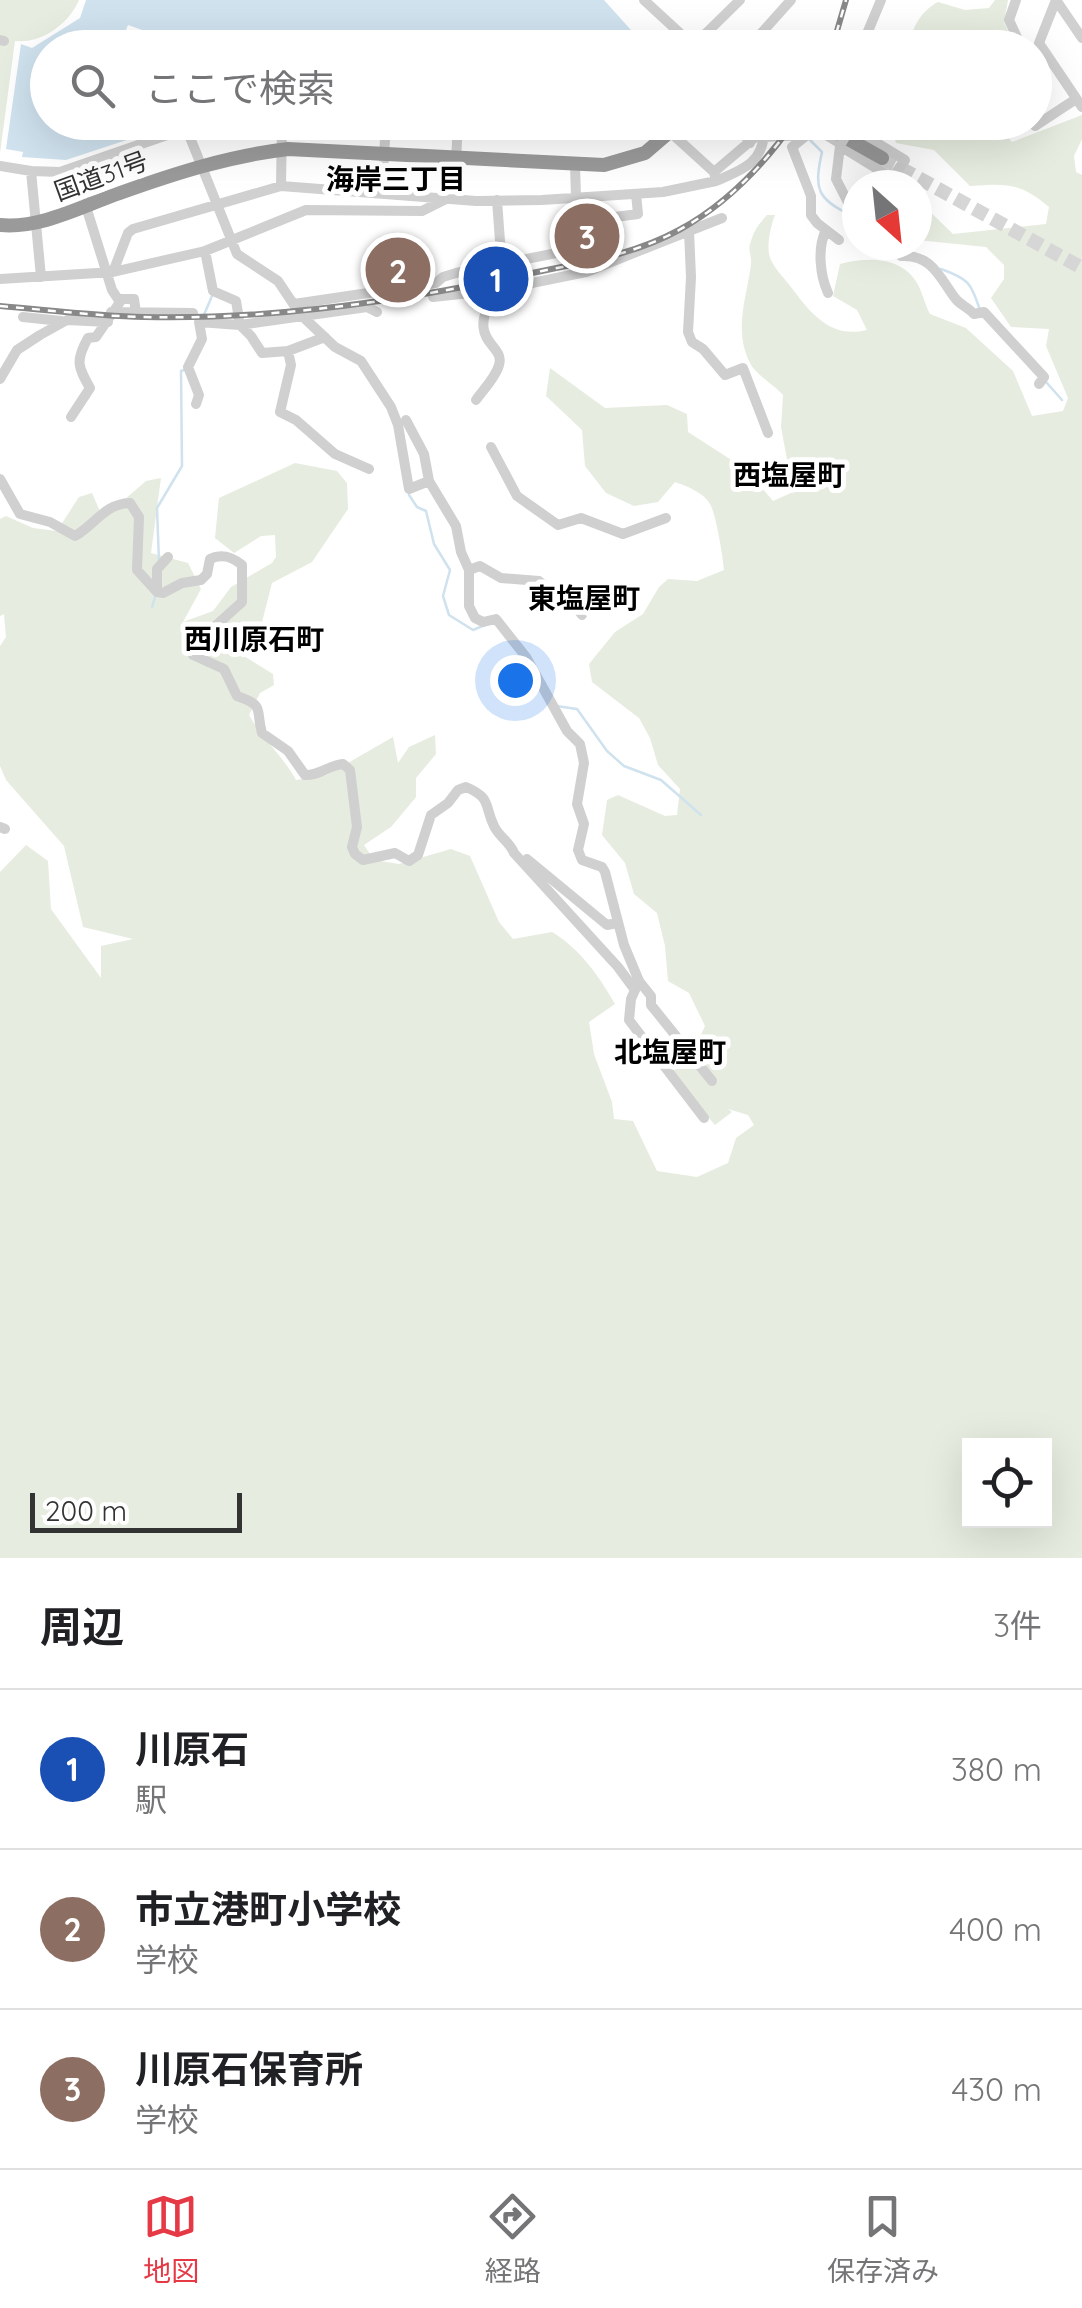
<!DOCTYPE html>
<html lang="ja">
<meta charset="utf-8">
<style>
:root{--surface:#fff;--page:#f6f6f6;--text:#202124;--muted:#757577;--line:#e0e0e0;--accent:#e63946}
body{margin:0;font-family:Quicksand,"Noto Sans JP",sans-serif;background:var(--page);color:var(--text)}
.controls{position:absolute;right:30px;bottom:30px;display:grid;overflow:hidden;border-radius:0px;box-shadow:0 10px 40px #0002}
.controls button{width:90px;height:90px;display:grid;place-items:center;padding:0;border:0;border-bottom:2px solid var(--line);background:var(--surface);color:var(--text);font:50px sans-serif}
.compass{position:absolute;left:842px;top:170px;width:90px;height:90px;border-radius:50%;background:var(--surface);box-shadow:0 10px 40px #0002;rotate:153deg}
.scale{position:absolute;left:30px;bottom:25px;width:212px;box-sizing:border-box;padding-left:10px;border:5px solid #333;border-top:0;font-size:28px;line-height:35px;white-space:nowrap;color:#333;-webkit-text-stroke:8px #fff;paint-order:stroke}
.you{position:absolute;left:515px;top:680px;width:35px;height:35px;margin:-25px;border:8px solid #fff;border-radius:50%;background:#1a73e8;box-shadow:0 0 0 15px #1a73e833}
.badge{display:grid;place-items:center;width:65px;height:65px;border-radius:50%;background:var(--accent);color:#fff;font-size:32px;font-weight:700}
.pin{position:absolute;translate:-50% -50%;border:5px solid #fff;box-shadow:0 2px 10px #0006}
.list{margin:0;padding:0;list-style:none}
h2{display:flex;justify-content:space-between;align-items:center;height:130px;margin:0;padding:0 40px;font-size:42px}
h2 small{font-size:32px;font-weight:400;color:var(--muted)}
.list li{display:grid;grid-template-columns:65px 1fr auto;gap:30px;align-items:center;box-sizing:border-box;height:160px;padding:0 40px;border-top:2px solid var(--line)}
.list b{display:block;font-size:38px;white-space:nowrap}
.list p{margin:0;font-size:32px;white-space:nowrap;color:var(--muted)}
.list em{font-size:32px;font-style:normal;color:var(--muted)}
.icon{flex:none;width:55px;height:55px;fill:none;stroke:currentColor;stroke-width:2;stroke-linecap:round;stroke-linejoin:round}
.map{position:relative;flex:none;width:1082px;height:1558px;overflow:hidden}
.search{position:absolute;background:var(--surface);box-shadow:0 10px 40px #0002;left:30px;right:30px;top:30px;height:110px;display:flex;align-items:center;gap:25px;box-sizing:border-box;padding:0 35px;border-radius:55px;color:var(--muted);font-size:38px}
.sheet{height:610px;background:var(--surface)}
nav{display:flex;justify-content:space-around;align-items:center;box-sizing:border-box;height:140px;border-top:2px solid var(--line);background:var(--surface);font-size:28px;color:var(--muted)}
nav a{display:grid;justify-items:center;gap:5px}
nav .on{color:var(--accent)}
.map>svg:first-child{display:block}
</style>
<div class="map">
<svg width="1082" height="1558" viewBox="0 0 1082 1558">
<rect width="100%" height="100%" fill="#fff"/>
<path fill="#e6ecdf" fill-rule="evenodd" d="M0,0H79C69,24 41,44 15,41L0,153Z
M995,0H1008L1004,22L1015,47H918L912,43C910,27 924,9 938,2L965,10L989,8Z
M1082,115V139L1074,156L1076,172L1082,175V1558H0V872L26,845L48,861L51,909L101,978V946L133,939L83,927L64,846L6,780L0,766V646L6,637L4,614L0,616V519L6,516L33,528L57,531L79,497L92,493L103,518L146,481L161,478L151,553L188,563L201,589L183,622L213,611L231,587L272,563L276,557L275,535L261,536L234,553L215,538L219,498L295,463L337,471L347,483L348,509L312,562L272,583L261,626L244,656L273,674L274,685L260,693L249,715C262,739 283,756 296,780L327,775L393,737L398,763L409,747L435,735L436,754L416,778V797L391,827L364,845L374,860L399,864L451,849L470,856L499,922L513,939L552,932C580,949 599,976 615,1004L589,1022L594,1054L612,1102L614,1119L633,1121L657,1171L697,1177L728,1163L736,1138L754,1125L748,1115L728,1109L732,1112L715,1125L658,1057L680,1042L691,1056L705,1026L689,993L668,981L665,946L657,913L634,894L625,863L602,835L607,800L618,795L665,816L677,815L680,789L658,765L650,738L639,718L592,682L589,664L615,632L643,614L659,587L668,579L697,581L724,570C723,557 716,514 710,504C704,493 687,486 675,482L658,502L634,506L606,493L585,466L582,430L546,396L550,368L605,408L667,405L687,414L688,432L747,470L773,501L793,492L781,427L783,395C774,385 755,374 750,363C733,329 747,297 751,264C752,254 747,251 751,241C754,230 759,224 767,215H775C771,225 767,243 769,254C771,265 784,278 791,287C811,314 831,339 867,330L857,310L833,296L840,264C866,257 901,256 917,283C922,291 925,305 930,314L966,328L1013,371L1032,416L1063,411L1068,398L1046,346L1049,329L1011,327L991,298L1004,279V265L986,247L917,240L918,200L953,234L1046,224L1049,207C1021,183 1007,183 970,186L934,150L896,143L890,123H996L1012,142ZM970,1446H1044V1520H970Z"/>
<path fill="#cfe2ee" d="M86,0H604L640,40V47L152,48L145,31L128,25L126,30L142,35L147,47L48,48V122H171L172,125L66,160L22,157L23,152L6,149L21,44L32,48L80,18Z"/>
<g fill="none" stroke-linecap="round" stroke-linejoin="round">
<path stroke="#cfe2ee" stroke-width="2.5" d="M809,139L822,152C814,188 816,199 851,215
M941,269C969,279 970,282 980,310
M203,317L212,296
M1046,382L1062,400
M409,495L417,507L426,511L434,544L450,570L443,596L449,615L473,630L485,625
M159,562L157,508L182,466L181,371L184,370
M152,607L156,594
M556,706L577,709L607,751L624,766L661,780L701,815"/>
<path stroke="#d6d6d6" stroke-width="14" stroke-dasharray="14 7" stroke-linecap="butt" d="M882,158L1082,268"/>
<path stroke="#d0d0d0" stroke-width="10" d="M644,0L696,48
M1016,0L1009,20L1022,48
M1056,0L1039,43L1082,107
M1056,0L1082,38
M0,40L4,41
M692,47L740,0
M748,48L791,0
M861,48L881,0
M516,122L588,126L604,122
M659,122L714,172
M736,122L750,143
M845,122L864,135L869,122
M1033,122L1035,126L1076,99
M187,130L237,254L278,281L300,314L335,347L361,361L391,407L398,425L409,489L429,481
M764,137L807,135
M575,164L576,198
M0,166L31,171L60,172L205,122
M31,171L41,277
M716,181C741,170 762,164 764,134
M281,186L282,122
M382,191L386,122
M454,199L458,122
M497,200L502,269
M722,218L689,231L691,277L688,332L692,342L703,349L725,375L743,368L768,433
M857,220L836,179L840,146L892,178L905,160L864,135
M826,230C817,248 820,275 828,293
M839,240L817,223L811,215V196L792,147L807,135L821,132L841,144
M893,245L901,256C932,254 940,278 955,298C960,305 968,307 974,314L984,312L1044,377L1039,384
M205,251L213,291L236,301L240,325L251,336L262,353L288,351L325,337
M113,272L128,233L133,229L281,186L476,201L542,200L663,192L716,181L714,172L773,122
M0,279L113,272L205,251L306,210L422,211L446,199
M433,297L497,290
M118,299H134L136,313
M294,304L436,283L443,277L456,273L602,244L600,219L638,214L636,194
M111,312L193,313
M23,317L61,321
M288,351L291,365L280,412L296,420L335,454L369,469
M0,379L17,350L40,335L67,320L108,322
M476,400C483,390 496,377 499,365C506,343 462,343 497,290L586,272L689,231
M196,404L199,395L188,367L202,339L199,322L240,325L367,307L377,312
M71,417L90,388C78,367 75,361 88,338L96,337L120,302L112,290L74,168
M406,420L424,454L429,481L456,526L461,552L469,570V606L475,618L483,622L496,619L526,657L567,731L580,744L584,763L577,804L584,824L578,850L582,860L602,867L605,872L624,945L639,981L631,999L629,1020L704,1118
M491,447L517,496L558,525L581,518L623,534L666,518
M0,479L20,514L50,522L75,536C96,524 104,504 130,503L139,517L137,570L157,592
M469,570L480,566L501,578L539,581L556,595L572,602L582,615
M157,591V569L168,557
M157,592L163,593L182,583L201,580L207,574L210,559C222,553 232,557 242,565V602L190,649L193,655L224,669L237,696C266,706 255,709 262,733L288,751L305,775C319,776 329,765 343,764L350,770L357,827L352,847L355,854L363,860L395,853L409,861L418,855L431,815L448,803L458,790L466,787C492,798 484,806 494,826C499,837 510,842 514,853L618,967L635,990
M0,827L5,829
M527,859L607,925L617,923
M639,981L651,996V1005L712,1081"/>
<path stroke="#9a9a9a" stroke-width="14" d="M818,122L882,158
M0,225C41,229 82,206 120,193C176,173 229,156 288,149L604,165L645,153L681,122"/>
<g stroke="#888" stroke-width="6">
<path id="rail" d="M832,48L846,0
M0,306C48,310 96,316 144,317C271,320 403,301 527,274C579,263 632,256 679,230C727,204 763,166 794,122"/>
</g>
<use href="#rail" stroke="#fff" stroke-width="2.5" stroke-dasharray="8" stroke-linecap="butt"/>
<path stroke="#d0d0d0" stroke-width="10" d="M841,144L851,127"/>
</g>
<g text-anchor="middle" stroke-width="10" stroke-linejoin="round" paint-order="stroke">
<g font-size="25" fill="#333" stroke="#fff">
<text transform="translate(101 176) rotate(-20)" y="9">国道31号</text>
</g>
<g font-size="28" font-weight="bold" fill="#000" stroke="#fff">
<text x="396" y="189">海岸三丁目</text>
<text x="789" y="485">西塩屋町</text>
<text x="584" y="608">東塩屋町</text>
<text x="254" y="649">西川原石町</text>
<text x="670" y="1062">北塩屋町</text>
</g>
</g>
</svg>
<div class="controls">
<button><svg class="icon" aria-label="locate" viewBox="0 0 24 24"><circle cx="12" cy="12" r="6"/><path d="M12 2v4M12 18v4M2 12h4M18 12h4"/></svg></button>
</div>
<svg class="compass" viewBox="-18 -18 36 36"><path d="M0-13l5 13h-10z" fill="#e53935"/><path d="M0 13l5-13h-10z" fill="#757577"/></svg>
<div class="scale">200 m</div>
<div class="you"></div>
<div class="pin badge" style="left:496px;top:279px;background:#1a4fb4">1</div>
<div class="pin badge" style="left:398px;top:270px;background:#8d6e63">2</div>
<div class="pin badge" style="left:587px;top:236px;background:#8d6e63">3</div>
<div class="search"><svg class="icon" aria-label="search" viewBox="0 0 24 24"><circle cx="10" cy="10" r="6"/><path d="M15 15l6 6"/></svg>ここで検索</div>
</div>
<section class="sheet">
<h2>周辺<small>3件</small></h2>
<ul class="list">
<li><span class="badge" style="background:#1a4fb4">1</span><div><b>川原石</b><p>駅</p></div><em>380 m</em></li>
<li><span class="badge" style="background:#8d6e63">2</span><div><b>市立港町小学校</b><p>学校</p></div><em>400 m</em></li>
<li><span class="badge" style="background:#8d6e63">3</span><div><b>川原石保育所</b><p>学校</p></div><em>430 m</em></li>
</ul>
</section>
<nav>
<a class="on"><svg class="icon" aria-label="map" viewBox="0 0 24 24"><path d="M3 6l6-2 6 2 6-2v14l-6 2-6-2-6 2zM9 4v14M15 6v14"/></svg>地図</a>
<a><svg class="icon" aria-label="directions" viewBox="0 0 24 24"><path d="M12 3l9 9-9 9-9-9zM9 14v-3h6M13 9l2 2-2 2"/></svg>経路</a>
<a><svg class="icon" aria-label="saved" viewBox="0 0 24 24"><path d="M7 4h10v16l-5-4-5 4z"/></svg>保存済み</a>
</nav>
